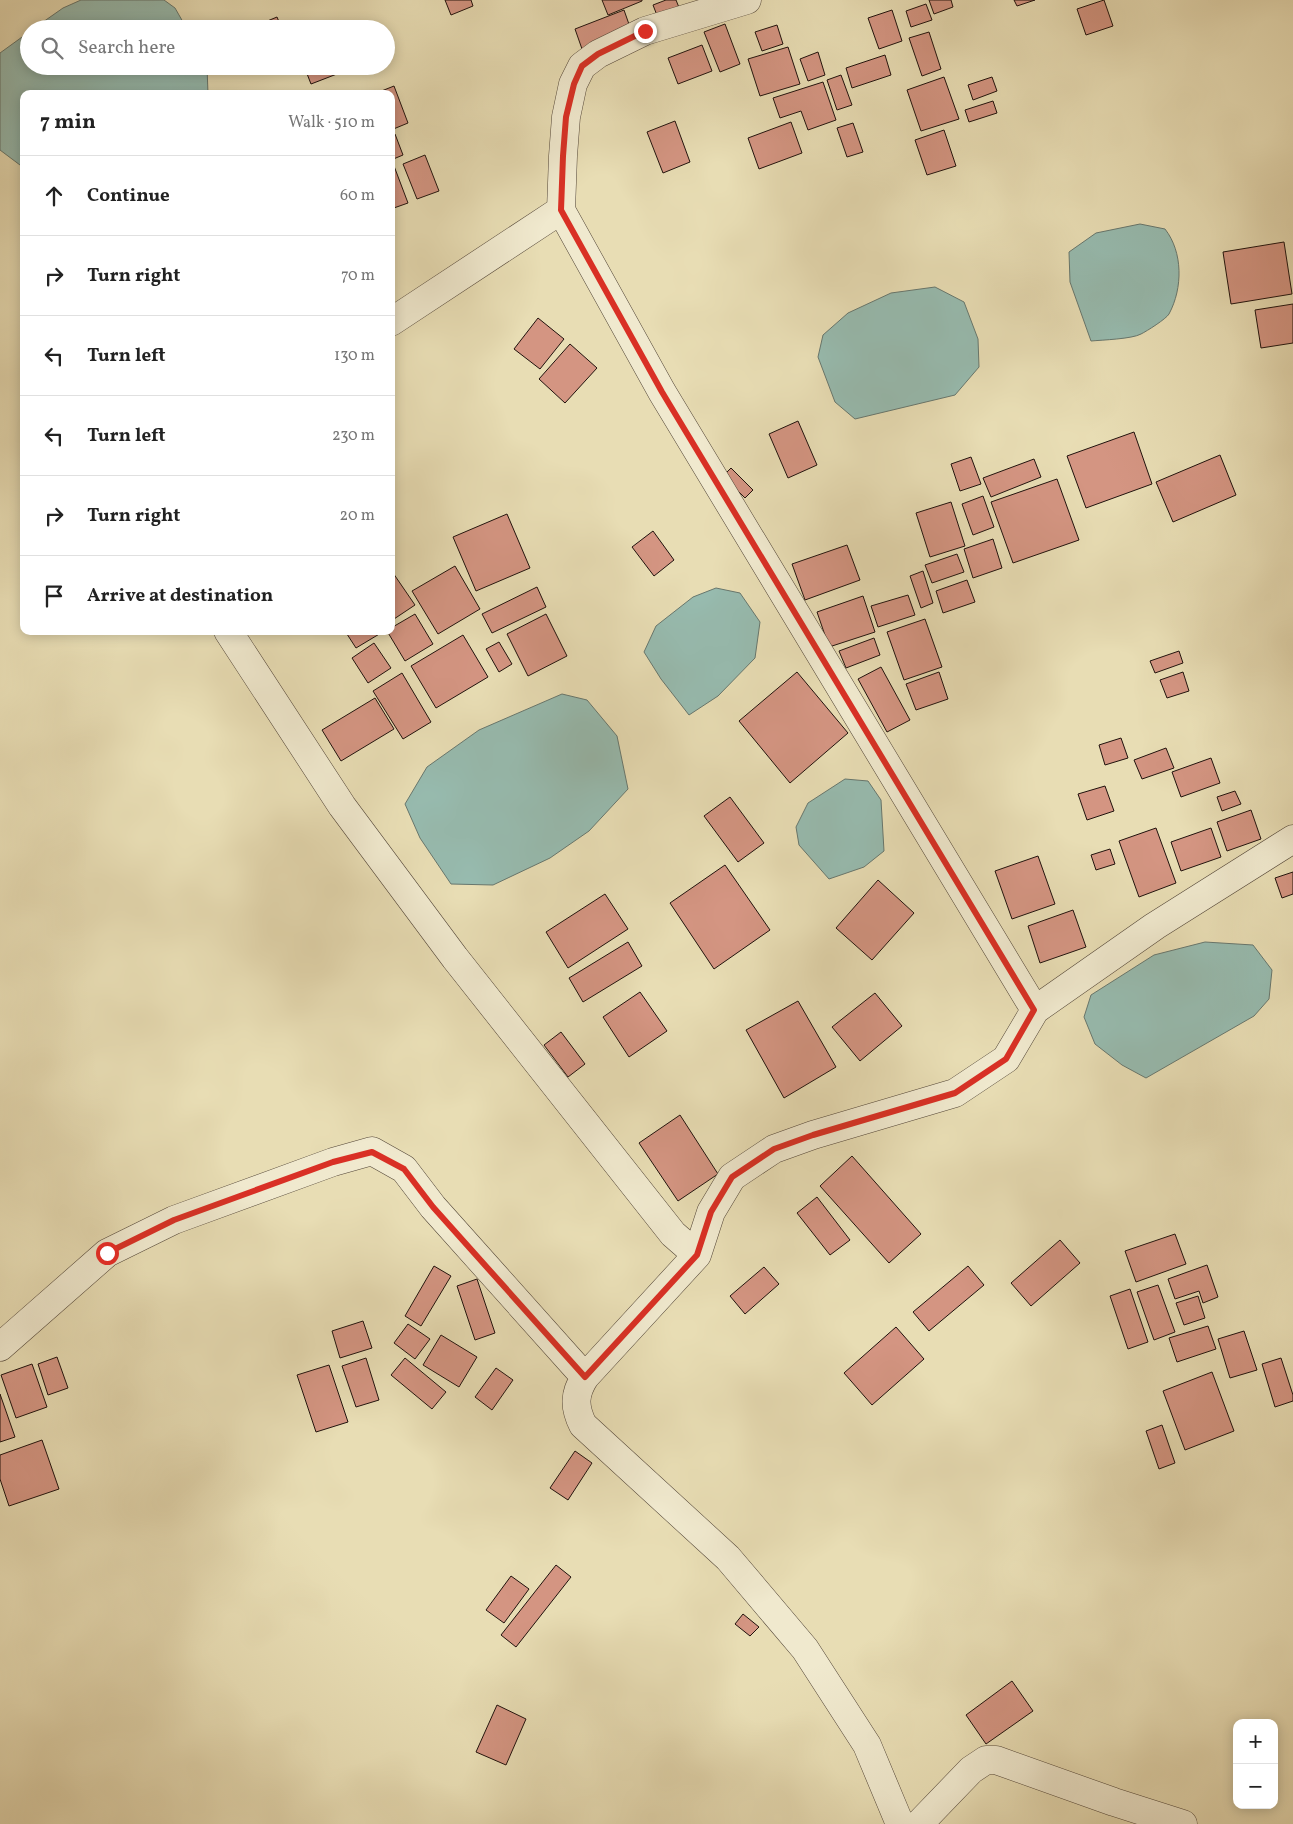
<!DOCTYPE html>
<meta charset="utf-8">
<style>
:root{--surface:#fff;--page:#f6f6f6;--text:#222;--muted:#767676;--line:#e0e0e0}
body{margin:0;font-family:Vollkorn,serif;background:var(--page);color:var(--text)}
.controls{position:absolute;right:15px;bottom:15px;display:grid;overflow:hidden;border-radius:10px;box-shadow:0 2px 12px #0003}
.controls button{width:45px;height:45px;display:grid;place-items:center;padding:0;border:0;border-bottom:1px solid var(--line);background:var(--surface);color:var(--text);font:25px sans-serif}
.stop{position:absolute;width:15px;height:15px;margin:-11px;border:4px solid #d93025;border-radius:50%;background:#fff}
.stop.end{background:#d93025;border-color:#fff;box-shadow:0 1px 5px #0008}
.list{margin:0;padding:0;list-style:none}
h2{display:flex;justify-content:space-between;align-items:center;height:65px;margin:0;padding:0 20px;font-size:21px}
h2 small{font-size:16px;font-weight:400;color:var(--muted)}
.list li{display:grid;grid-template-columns:32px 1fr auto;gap:15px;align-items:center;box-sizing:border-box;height:80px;padding:0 20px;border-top:1px solid var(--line)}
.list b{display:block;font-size:19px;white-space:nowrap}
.list em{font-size:16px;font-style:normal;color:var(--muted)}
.icon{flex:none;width:28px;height:28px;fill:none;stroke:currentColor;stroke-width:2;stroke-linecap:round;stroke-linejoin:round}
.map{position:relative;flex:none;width:1293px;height:1824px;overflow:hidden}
.search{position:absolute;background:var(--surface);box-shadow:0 2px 12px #0003;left:20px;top:20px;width:375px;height:55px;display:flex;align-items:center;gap:12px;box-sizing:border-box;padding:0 18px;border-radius:28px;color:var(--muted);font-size:19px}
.panel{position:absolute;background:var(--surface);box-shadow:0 2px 12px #0003;left:20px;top:90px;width:375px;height:545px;border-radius:10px}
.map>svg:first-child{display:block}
</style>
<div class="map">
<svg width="1293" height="1824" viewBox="0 0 1293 1824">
<rect width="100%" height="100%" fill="#e8ddb4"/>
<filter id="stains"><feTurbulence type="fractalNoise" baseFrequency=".004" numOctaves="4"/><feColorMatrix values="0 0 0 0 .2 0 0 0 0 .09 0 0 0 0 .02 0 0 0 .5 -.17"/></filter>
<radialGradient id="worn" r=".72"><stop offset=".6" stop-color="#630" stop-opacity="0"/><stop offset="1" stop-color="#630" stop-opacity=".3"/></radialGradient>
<path fill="#97bbaf" stroke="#67776e" d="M81,0H164L175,8L187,29H33L63,8Z
M29,32V66H207L208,94H24V168L0,150V53Z
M1140,224L1165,229C1183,252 1183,288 1169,314C1166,319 1147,331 1141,334C1132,339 1102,340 1091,341L1070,282L1069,252L1096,233Z
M935,287L964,302L978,339L979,367L955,395L855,419L835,402L818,357L823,335L848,313L891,293Z
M716,588L740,593L760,622L755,658L718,696L689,715L661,679L644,652L656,626L693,597Z
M562,694L587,700L617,736L628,789L589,831L550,858L493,885L451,884L420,838L405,804L427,767L479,730Z
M845,779L868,781L881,800L884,851L864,867L829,879L799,845L796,827L808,803Z
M1205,942L1253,945L1272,970L1269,999L1254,1016L1146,1078L1122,1065L1095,1044L1084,1017L1091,995L1154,955Z"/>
<path fill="#d49582" stroke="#20120d" d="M445,0H471L473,6L451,15Z
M602,0H642V1L608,15Z
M666,0H676L680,10L658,18L653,5Z
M929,0H951L953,7L934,14Z
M1014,0H1035L1017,6Z
M1104,0L1113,26L1086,35L1077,9Z
M926,4L932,20L911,27L906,11Z
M624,10L631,30L582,49L575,29Z
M892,10L902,41L879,49L868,18Z
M277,17L282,29H248Z
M725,24L740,64L720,72L704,32Z
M777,25L783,44L762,51L755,32Z
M929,32L941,69L922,76L909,38Z
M702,45L712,71L678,84L668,58Z
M788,47L800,84L760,96L748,59Z
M818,52L825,75L808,81L800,59Z
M885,55L891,75L852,88L846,68Z
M304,66H354L355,67L311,84Z
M841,75L852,105L837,110L827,80Z
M944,77L959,119L921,131L907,90Z
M992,77L997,91L973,100L968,85Z
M823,82L836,120L808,130L801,111L780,118L773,98Z
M394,86L408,123L391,130V94H374Z
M993,101L997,113L969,122L965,110Z
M675,121L690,162L663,173L647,132Z
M791,122L802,153L759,169L748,138Z
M853,123L863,152L847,157L837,128Z
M944,130L956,166L927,175L915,140Z
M395,134L403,155L391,160V136Z
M425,155L439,191L417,199L403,164Z
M394,166L408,203L391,209V167Z
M1284,242L1292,294L1231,304L1223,252Z
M1293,304V343L1261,348L1255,310Z
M538,318L564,339L540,369L514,349Z
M570,344L597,368L565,403L539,379Z
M798,421L817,465L788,478L769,434Z
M1134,432L1152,484L1086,508L1067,456Z
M1220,455L1236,495L1173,522L1156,482Z
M971,457L981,484L960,491L951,464Z
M1034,459L1041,477L991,497L983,478Z
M731,468L753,490L745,498L723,476Z
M1057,479L1079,540L1013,563L991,502Z
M983,496L994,527L973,535L962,504Z
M951,502L965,546L930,557L916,513Z
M507,514L530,568L476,591L453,537Z
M653,531L674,560L654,576L632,547Z
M993,539L1002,568L973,578L964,549Z
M847,545L860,580L805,600L792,564Z
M957,554L964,572L932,583L925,565Z
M455,566L480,609L438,634L412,591Z
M391,570L415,605L391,621Z
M923,571L933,603L921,608L910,576Z
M967,580L975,602L943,613L936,591Z
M537,587L546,607L492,633L482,614Z
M908,595L915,615L878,627L871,606Z
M863,596L875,632L829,647L817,612Z
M415,614L433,644L405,661L387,631H391V628Z
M546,614L567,656L528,676L507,634Z
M925,619L942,667L904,680L887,632Z
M345,631H380L381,633L356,648Z
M463,635L488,677L436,708L411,666Z
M874,638L880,655L846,668L839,651Z
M499,642L512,664L499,672L486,649Z
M374,643L391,668L368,683L352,658Z
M1179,651L1183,663L1155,673L1150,661Z
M881,667L910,720L887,732L858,679Z
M797,672L848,733L790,783L739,721Z
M939,672L948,699L916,710L906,684Z
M1183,672L1189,691L1167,698L1160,680Z
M402,673L431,722L403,739L373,691Z
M375,698L394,729L341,761L322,730Z
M1121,738L1128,758L1105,765L1099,745Z
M1166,748L1174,768L1142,779L1134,760Z
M1211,758L1220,783L1181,797L1172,772Z
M1105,786L1114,811L1087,820L1078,794Z
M1235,791L1241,804L1222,811L1217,797Z
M730,797L764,843L738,862L704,816Z
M1251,810L1261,839L1227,851L1217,822Z
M1156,828L1176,883L1139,897L1119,841Z
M1211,828L1221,857L1181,871L1171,842Z
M1110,849L1115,864L1096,870L1091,855Z
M1038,856L1055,904L1012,919L995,871Z
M725,865L770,930L714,969L670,903Z
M1293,872V894L1282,898L1275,878Z
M878,880L914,913L872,960L836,928Z
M605,894L628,929L568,968L546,932Z
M1073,910L1086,947L1040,963L1028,926Z
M628,942L642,966L583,1002L569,978Z
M640,992L667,1031L629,1057L603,1017Z
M875,993L902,1026L860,1061L832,1027Z
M798,1001L836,1067L784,1098L746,1030Z
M561,1032L585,1064L568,1077L544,1045Z
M680,1115L718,1174L678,1201L639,1143Z
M852,1156L921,1234L889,1263L820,1186Z
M817,1197L850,1240L830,1255L797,1213Z
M1175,1234L1186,1264L1136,1282L1125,1251Z
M1060,1240L1080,1263L1031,1306L1011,1283Z
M1207,1265L1218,1297L1203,1303L1199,1291L1175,1299L1168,1279Z
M434,1266L451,1276L421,1326L405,1316Z
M968,1266L984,1285L929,1331L913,1312Z
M764,1267L779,1284L745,1314L730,1296Z
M477,1279L495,1333L475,1340L457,1286Z
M1158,1285L1175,1332L1154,1340L1137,1292Z
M1130,1289L1148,1342L1128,1349L1110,1296Z
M1198,1296L1205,1318L1184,1325L1176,1303Z
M363,1321L372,1348L340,1358L332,1331Z
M408,1324L430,1339L415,1359L394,1343Z
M1208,1326L1216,1349L1177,1362L1169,1338Z
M896,1327L924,1359L872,1405L844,1373Z
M1244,1331L1257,1370L1230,1378L1218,1339Z
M441,1335L477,1357L459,1387L423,1365Z
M57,1357L68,1388L48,1395L38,1364Z
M366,1358L379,1400L356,1407L342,1366Z
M405,1358L446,1392L432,1409L391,1375Z
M1281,1358L1293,1395V1401L1275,1407L1262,1364Z
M32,1364L47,1407L16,1418L1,1375Z
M329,1365L348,1422L316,1432L297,1375Z
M496,1368L513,1380L492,1410L475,1397Z
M1212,1372L1234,1431L1185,1450L1163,1391Z
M0,1394L15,1437L0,1442Z
M1162,1425L1175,1463L1159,1469L1146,1431Z
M42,1440L59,1489L9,1506L0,1479V1455Z
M575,1451L592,1463L568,1500L550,1488Z
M556,1565L571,1577L516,1647L501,1635Z
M511,1576L529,1589L504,1623L486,1610Z
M743,1614L759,1627L750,1636L735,1624Z
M1012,1681L1033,1711L986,1744L966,1715Z
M497,1705L526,1719L506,1765L476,1752Z"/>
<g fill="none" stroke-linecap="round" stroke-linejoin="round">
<g stroke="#524537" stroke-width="29">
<path id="minor" d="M561,210L563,156L566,117L573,84L582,66L598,54L645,31L747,0
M391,322L561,210L662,392L1035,1010
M228,631L342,806L455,958L673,1234L697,1255
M0,1347L107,1253L174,1220L333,1162L372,1151L404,1169L433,1207L585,1377
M900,1824L867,1745L805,1649L728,1558L583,1425C574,1407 574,1394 585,1377L697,1255L711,1212L732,1177L774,1149L813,1135L955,1093L1006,1059L1035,1010L1155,926L1293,839
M919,1824L971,1770L986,1760H996L1114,1802L1183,1824"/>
</g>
<use href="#minor" stroke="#f0e9ce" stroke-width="28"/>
</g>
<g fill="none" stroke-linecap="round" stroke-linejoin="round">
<path stroke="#d93025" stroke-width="6" d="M107,1253L174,1220L333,1162L372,1152L404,1169L433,1207L585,1377L697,1255L711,1212L732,1177L774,1149L813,1135L955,1093L1006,1059L1034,1010L662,392L561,210L563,156L566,117L574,84L582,66L598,54L645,31"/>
</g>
<rect width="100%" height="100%" filter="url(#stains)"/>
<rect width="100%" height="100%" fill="url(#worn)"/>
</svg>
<div class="controls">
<button>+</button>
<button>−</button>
</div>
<div class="stop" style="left:107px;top:1253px"></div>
<div class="stop end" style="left:645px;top:31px"></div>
<div class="search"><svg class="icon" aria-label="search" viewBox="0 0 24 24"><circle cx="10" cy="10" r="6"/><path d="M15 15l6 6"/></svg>Search here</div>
<section class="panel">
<h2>7 min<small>Walk · 510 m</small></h2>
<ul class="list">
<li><svg class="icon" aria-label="ahead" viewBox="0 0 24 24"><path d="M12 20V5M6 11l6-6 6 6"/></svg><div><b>Continue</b></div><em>60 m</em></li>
<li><svg class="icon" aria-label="right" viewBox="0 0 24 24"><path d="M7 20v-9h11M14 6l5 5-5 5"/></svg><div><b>Turn right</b></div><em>70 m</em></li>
<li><svg class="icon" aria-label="left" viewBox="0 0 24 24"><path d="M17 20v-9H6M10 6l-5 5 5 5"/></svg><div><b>Turn left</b></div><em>130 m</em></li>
<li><svg class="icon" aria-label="left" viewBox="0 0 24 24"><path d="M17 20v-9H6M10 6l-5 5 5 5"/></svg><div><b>Turn left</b></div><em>230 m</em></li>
<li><svg class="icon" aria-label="right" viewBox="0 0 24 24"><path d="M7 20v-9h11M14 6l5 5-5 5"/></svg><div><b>Turn right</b></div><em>20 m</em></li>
<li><svg class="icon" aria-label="arrive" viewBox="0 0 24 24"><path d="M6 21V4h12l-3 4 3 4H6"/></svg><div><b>Arrive at destination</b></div></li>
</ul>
</section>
</div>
